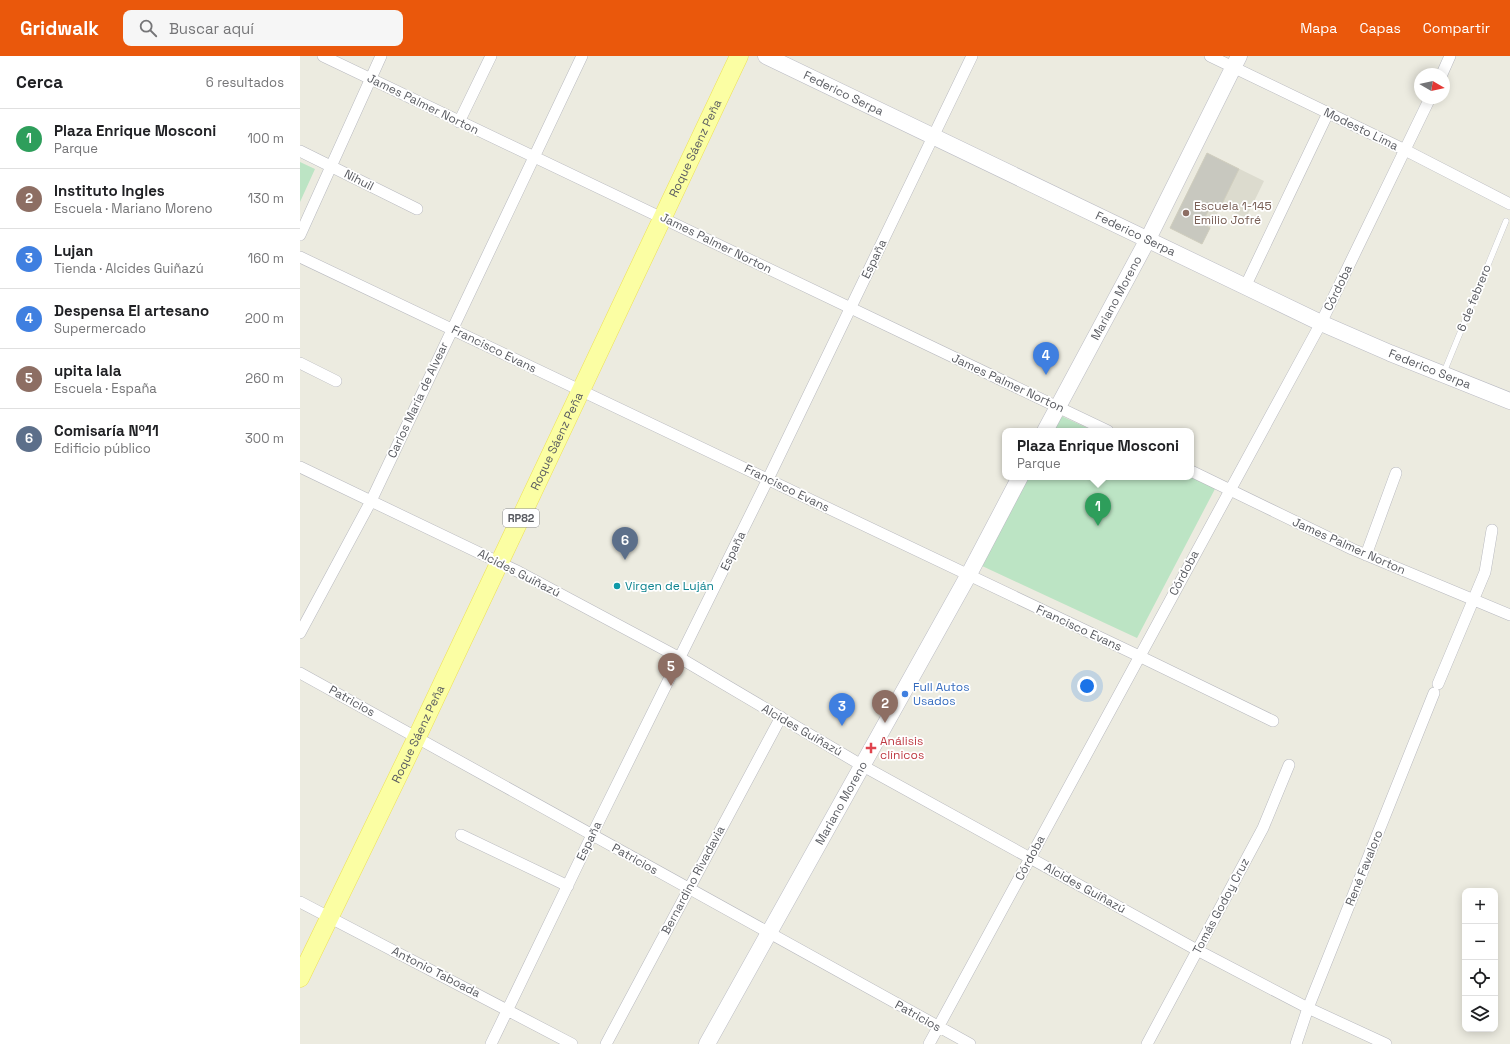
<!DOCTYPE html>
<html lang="es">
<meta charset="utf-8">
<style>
:root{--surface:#fff;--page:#f6f6f6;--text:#202124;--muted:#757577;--line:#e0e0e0;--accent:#ea580c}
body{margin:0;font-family:"Space Grotesk",sans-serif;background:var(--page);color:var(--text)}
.controls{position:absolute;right:12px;bottom:12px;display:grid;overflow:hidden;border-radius:8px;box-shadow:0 2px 10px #0003}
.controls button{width:36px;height:36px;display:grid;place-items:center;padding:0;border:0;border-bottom:1px solid var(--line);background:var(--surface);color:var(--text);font:20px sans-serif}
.compass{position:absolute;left:1114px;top:12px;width:36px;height:36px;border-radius:50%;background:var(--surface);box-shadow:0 2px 10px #0003;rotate:99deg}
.you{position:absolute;left:787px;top:630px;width:14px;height:14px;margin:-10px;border:3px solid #fff;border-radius:50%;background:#1a73e8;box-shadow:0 0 0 6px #1a73e833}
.badge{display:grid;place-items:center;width:26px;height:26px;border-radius:50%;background:var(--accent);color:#fff;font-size:13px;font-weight:700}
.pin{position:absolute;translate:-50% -33px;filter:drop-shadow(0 1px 2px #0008)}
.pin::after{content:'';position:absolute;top:21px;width:14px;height:12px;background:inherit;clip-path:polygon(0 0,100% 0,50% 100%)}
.popup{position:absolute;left:702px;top:372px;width:192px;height:52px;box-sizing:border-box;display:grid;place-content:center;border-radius:8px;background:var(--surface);filter:drop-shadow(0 1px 3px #0005);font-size:13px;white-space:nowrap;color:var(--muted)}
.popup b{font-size:15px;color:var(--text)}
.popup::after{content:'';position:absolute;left:50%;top:100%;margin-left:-8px;border:8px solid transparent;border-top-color:var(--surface)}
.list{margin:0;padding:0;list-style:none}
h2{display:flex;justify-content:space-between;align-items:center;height:52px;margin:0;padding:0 16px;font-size:17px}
h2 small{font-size:13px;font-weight:400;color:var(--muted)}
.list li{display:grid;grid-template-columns:26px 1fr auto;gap:12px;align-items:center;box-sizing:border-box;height:60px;padding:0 16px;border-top:1px solid var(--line)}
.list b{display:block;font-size:15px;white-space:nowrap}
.list p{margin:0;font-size:13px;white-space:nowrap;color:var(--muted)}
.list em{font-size:13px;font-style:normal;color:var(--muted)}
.icon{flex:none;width:22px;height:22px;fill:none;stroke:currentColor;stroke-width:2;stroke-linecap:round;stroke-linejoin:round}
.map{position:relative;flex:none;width:1210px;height:988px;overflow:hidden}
header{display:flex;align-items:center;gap:24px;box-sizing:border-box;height:56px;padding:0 20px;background:var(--accent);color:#fff}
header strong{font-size:19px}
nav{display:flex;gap:22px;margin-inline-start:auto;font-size:14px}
.search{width:280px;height:36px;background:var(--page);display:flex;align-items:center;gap:10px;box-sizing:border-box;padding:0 14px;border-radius:8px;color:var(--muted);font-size:15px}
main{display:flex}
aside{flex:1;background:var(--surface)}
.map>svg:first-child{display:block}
</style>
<header>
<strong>Gridwalk</strong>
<div class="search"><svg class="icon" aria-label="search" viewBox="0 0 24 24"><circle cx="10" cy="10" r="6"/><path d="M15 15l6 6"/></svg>Buscar aquí</div>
<nav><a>Mapa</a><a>Capas</a><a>Compartir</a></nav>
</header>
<main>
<aside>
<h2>Cerca<small>6 resultados</small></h2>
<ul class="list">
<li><span class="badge" style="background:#2e9e5b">1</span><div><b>Plaza Enrique Mosconi</b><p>Parque</p></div><em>100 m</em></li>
<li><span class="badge" style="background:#8d6e63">2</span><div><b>Instituto Ingles</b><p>Escuela · Mariano Moreno</p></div><em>130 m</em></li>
<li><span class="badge" style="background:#3f7fe0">3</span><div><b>Lujan</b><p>Tienda · Alcides Guiñazú</p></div><em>160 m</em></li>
<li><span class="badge" style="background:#3f7fe0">4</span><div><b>Despensa El artesano</b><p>Supermercado</p></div><em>200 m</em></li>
<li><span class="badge" style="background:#8d6e63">5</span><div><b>upita lala</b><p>Escuela · España</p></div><em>260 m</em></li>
<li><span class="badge" style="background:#5c6f8a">6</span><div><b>Comisaría Nº11</b><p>Edificio público</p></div><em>300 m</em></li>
</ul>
</aside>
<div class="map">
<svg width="1210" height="988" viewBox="0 0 1210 988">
<rect width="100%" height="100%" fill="#ecebe0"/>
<path fill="#dcdbce" d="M907,97L964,125L946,162L921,150L902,188L870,172Z"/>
<path fill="#bce4c4" d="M0,106L15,113L0,146Z
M759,359L794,375H751Z
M726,421H891L916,431L837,582L680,509Z"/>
<path fill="#c8c8bf" stroke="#d0cebe" d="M907,97L939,113L921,150L913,146L902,167L910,172L902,188L870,172Z"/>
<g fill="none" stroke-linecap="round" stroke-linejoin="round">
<g stroke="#b8b9bf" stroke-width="6">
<path id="lane" d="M1144,316L1206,165"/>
</g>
<g stroke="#b8b9bf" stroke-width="12">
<path id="street" d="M23,0L808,375
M910,0L1105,94L1210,148
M1142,18L1150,0
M159,66L191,0
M0,95L117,153
M0,179L81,0
M0,201L839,600L973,665
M945,231L1028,57
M0,307L36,325
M0,411L219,516L380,602L563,710L897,894L1008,952L1086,988
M891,415L1052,493L1210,559
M1066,499L1096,417
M0,577L71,445L282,0
M0,617L670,988
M1138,628L1185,516L1192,474
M161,779L268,830
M0,846L272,988
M191,988L292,779L468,423L672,0
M306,988L481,661
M629,988L1021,267L1130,42
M847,988L963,772L989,709
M996,988L1008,952L1134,637"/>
</g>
<g stroke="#bbbcc4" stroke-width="17">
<g id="secondary">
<path id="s1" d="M466,0L1021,267L1090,297L1210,345"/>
<path id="s2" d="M745,375L848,183L939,0"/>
<path id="s3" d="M407,988L668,520L720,421"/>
</g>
</g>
<g stroke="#eee156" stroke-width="19">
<g id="primary">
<path id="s4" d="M0,922L117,681L439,0"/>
</g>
</g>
<use href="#lane" stroke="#fff" stroke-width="5.5"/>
<use href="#street" stroke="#fff" stroke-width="11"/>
<use href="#secondary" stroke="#fff" stroke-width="16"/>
<use href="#primary" stroke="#fbfea3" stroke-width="18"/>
</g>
<circle fill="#8d6e63" stroke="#fff" stroke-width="1.5" cx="886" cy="157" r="4"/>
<circle fill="#0f9aa8" stroke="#fff" stroke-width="1.5" cx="317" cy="530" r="4"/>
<circle fill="#3f7fe0" stroke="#fff" stroke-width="1.5" cx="605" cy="638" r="4"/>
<path fill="#e0444e" stroke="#fff" stroke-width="1.5" d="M569 686h4v4h4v4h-4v4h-4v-4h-4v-4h4z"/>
<g text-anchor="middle" stroke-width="3.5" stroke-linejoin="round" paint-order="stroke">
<rect fill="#fff" stroke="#8b8c90" stroke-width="1" x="203" y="453" width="36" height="18" rx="3"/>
<g font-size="11" font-weight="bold" fill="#595b61">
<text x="221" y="466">RP82</text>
</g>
<g font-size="12" fill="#595b61" stroke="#fff">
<text dy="4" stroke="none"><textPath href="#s1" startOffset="86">Federico Serpa</textPath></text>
<text transform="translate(123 48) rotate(26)" y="4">James Palmer Norton</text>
<text transform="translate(1061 73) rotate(26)" y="4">Modesto Lima</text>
<text dy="4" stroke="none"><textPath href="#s4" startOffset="919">Roque Sáenz Peña</textPath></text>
<text transform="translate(59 124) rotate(27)" y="4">Nihuil</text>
<text dy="4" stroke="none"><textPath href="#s1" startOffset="410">Federico Serpa</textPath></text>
<text transform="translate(416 187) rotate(26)" y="4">James Palmer Norton</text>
<text transform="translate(574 203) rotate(-64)" y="4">España</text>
<text transform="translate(1038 232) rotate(-64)" y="4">Córdoba</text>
<text dy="4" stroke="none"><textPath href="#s2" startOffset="151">Mariano Moreno</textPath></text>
<text transform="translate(1174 242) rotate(-68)" y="4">6 de febrero</text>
<text transform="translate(194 293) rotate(26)" y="4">Francisco Evans</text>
<text dy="4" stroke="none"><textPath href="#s1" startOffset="734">Federico Serpa</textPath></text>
<text transform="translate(708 327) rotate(25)" y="4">James Palmer Norton</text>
<text transform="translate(118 344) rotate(-65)" y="4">Carlos María de Alvear</text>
<text dy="4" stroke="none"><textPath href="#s4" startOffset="595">Roque Sáenz Peña</textPath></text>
<text transform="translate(487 432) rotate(26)" y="4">Francisco Evans</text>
<text transform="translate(1049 490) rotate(24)" y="4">James Palmer Norton</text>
<text transform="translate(433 495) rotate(-64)" y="4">España</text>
<text transform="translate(219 517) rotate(27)" y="4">Alcides Guiñazú</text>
<text transform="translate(884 517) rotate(-62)" y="4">Córdoba</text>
<text transform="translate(779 572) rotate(25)" y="4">Francisco Evans</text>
<text transform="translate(52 645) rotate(29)" y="4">Patricios</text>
<text transform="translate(502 674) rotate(30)" y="4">Alcides Guiñazú</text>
<text dy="4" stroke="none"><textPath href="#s4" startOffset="271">Roque Sáenz Peña</textPath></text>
<text dy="4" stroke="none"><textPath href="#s3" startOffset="276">Mariano Moreno</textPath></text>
<text transform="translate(289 785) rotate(-64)" y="4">España</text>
<text transform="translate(730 802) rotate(-62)" y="4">Córdoba</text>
<text transform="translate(335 803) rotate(29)" y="4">Patricios</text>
<text transform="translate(1064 812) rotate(-68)" y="4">René Favaloro</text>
<text transform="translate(393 824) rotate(-62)" y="4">Bernardino Rivadavia</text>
<text transform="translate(785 832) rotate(29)" y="4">Alcides Guiñazú</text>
<text transform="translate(921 850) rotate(-62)" y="4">Tomás Godoy Cruz</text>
<text transform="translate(136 916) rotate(27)" y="4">Antonio Taboada</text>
<text transform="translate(618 960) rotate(29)" y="4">Patricios</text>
</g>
<g font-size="12" fill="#785e54" stroke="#fff" text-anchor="start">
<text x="894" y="154">Escuela 1-145<tspan x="894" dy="14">Emilio Jofré</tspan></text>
</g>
<g font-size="12" fill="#0d838f" stroke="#fff" text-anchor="start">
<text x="325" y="534">Virgen de Luján</text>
</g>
<g font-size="12" fill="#366cbe" stroke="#fff" text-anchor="start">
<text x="613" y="635">Full Autos<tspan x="613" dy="14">Usados</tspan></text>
</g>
<g font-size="12" fill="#be3a42" stroke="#fff" text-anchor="start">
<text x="580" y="689">Análisis<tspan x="580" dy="14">clínicos</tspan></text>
</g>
</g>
</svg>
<div class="controls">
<button>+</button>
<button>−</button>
<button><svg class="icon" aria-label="locate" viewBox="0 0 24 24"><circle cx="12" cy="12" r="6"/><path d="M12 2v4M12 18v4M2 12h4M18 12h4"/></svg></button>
<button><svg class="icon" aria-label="layers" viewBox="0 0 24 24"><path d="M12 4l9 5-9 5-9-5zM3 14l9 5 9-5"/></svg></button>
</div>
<svg class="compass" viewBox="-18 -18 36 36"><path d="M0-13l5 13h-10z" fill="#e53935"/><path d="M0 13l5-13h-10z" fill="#757577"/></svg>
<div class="you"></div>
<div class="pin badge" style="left:798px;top:470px;background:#2e9e5b">1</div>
<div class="popup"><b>Plaza Enrique Mosconi</b>Parque</div>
<div class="pin badge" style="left:585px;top:667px;background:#8d6e63">2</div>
<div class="pin badge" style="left:542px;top:670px;background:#3f7fe0">3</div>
<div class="pin badge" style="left:746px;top:319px;background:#3f7fe0">4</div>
<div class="pin badge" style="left:371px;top:630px;background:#8d6e63">5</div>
<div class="pin badge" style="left:325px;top:504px;background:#5c6f8a">6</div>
</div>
</main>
